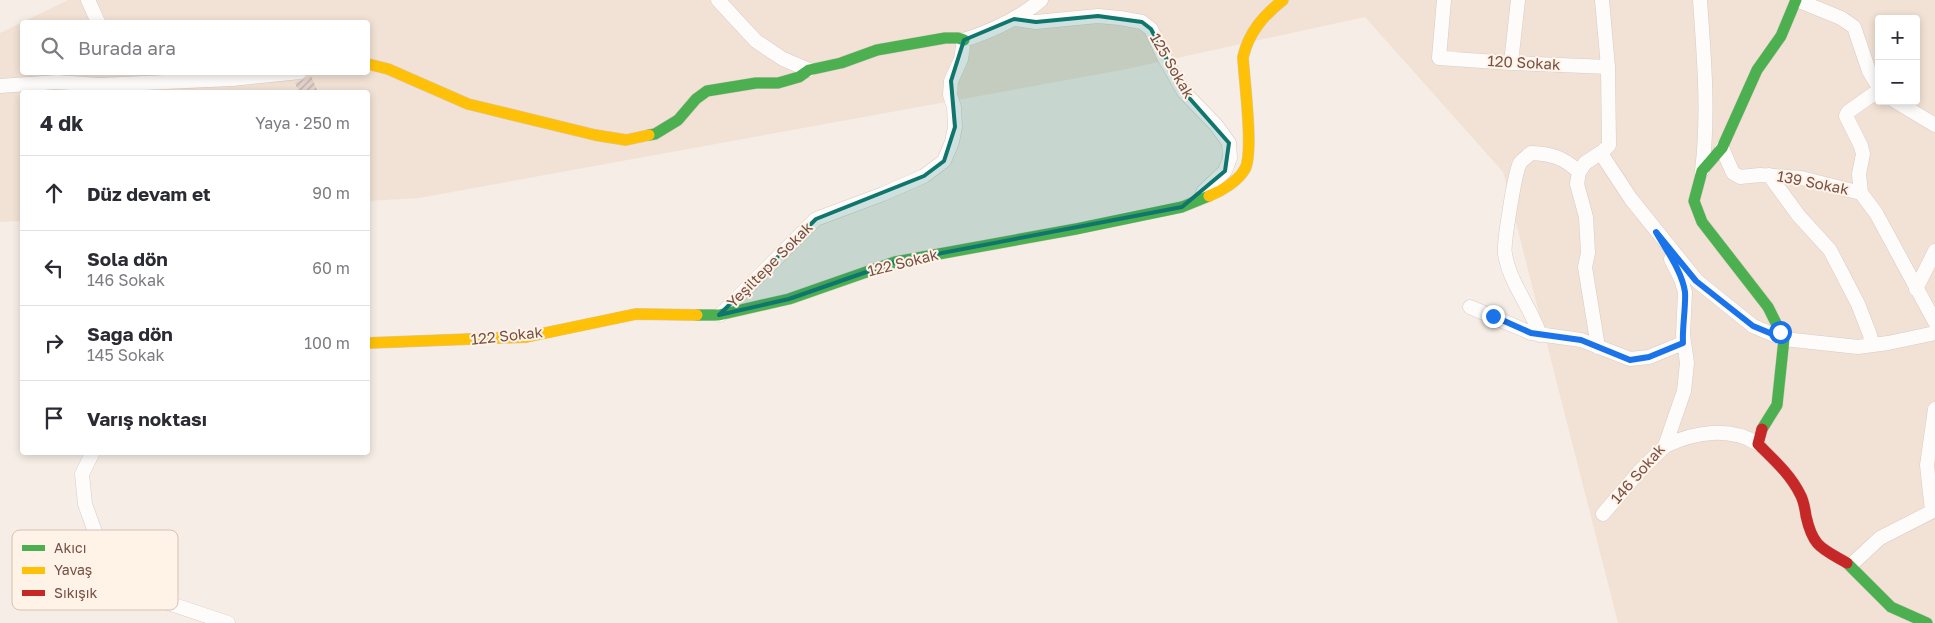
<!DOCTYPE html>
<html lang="tr">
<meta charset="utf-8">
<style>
:root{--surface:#fff;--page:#f2f2f3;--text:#2b2b33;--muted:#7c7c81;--line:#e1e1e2}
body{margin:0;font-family:"Golos Text",sans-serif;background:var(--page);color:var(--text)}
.controls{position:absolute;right:15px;top:15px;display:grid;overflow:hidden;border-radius:5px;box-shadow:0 2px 8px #0003}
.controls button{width:45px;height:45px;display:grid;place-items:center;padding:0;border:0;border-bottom:1px solid var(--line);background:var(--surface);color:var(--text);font:25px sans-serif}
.stop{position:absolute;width:15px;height:15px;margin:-11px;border:4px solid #1a73e8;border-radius:50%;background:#fff}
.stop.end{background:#1a73e8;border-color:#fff;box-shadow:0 1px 5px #0008}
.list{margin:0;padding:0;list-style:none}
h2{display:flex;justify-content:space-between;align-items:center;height:65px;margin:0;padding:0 20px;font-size:21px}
h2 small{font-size:16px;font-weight:400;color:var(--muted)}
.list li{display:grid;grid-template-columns:32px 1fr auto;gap:15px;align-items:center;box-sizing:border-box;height:75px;padding:0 20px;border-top:1px solid var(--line)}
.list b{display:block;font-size:19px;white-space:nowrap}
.list p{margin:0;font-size:16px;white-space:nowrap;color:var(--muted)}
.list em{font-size:16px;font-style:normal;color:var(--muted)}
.icon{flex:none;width:28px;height:28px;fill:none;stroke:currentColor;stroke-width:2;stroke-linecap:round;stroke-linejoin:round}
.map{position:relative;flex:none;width:1935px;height:623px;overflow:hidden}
.search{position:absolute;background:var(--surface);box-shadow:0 2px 8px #0003;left:20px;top:20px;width:350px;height:55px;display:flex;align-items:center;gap:12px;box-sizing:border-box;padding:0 18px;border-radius:5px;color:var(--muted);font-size:19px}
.panel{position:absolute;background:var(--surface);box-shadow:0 2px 8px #0003;left:20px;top:90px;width:350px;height:365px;border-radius:5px}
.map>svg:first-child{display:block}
</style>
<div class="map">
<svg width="1935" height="623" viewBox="0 0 1935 623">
<defs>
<pattern id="building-hatch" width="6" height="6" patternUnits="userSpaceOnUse" patternTransform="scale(1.25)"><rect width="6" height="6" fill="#e3d5cd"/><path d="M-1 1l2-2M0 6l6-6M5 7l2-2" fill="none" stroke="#bdafa8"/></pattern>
</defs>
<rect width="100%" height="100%" fill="#f6eee6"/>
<path fill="#f2e2d5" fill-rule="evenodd" d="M68,0H1935V623H1618L1503,172L1365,17L1122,70L419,198L368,201V92H22V221L0,222V33ZM1879,19H1916V101H1879ZM22,22H368V72H22Z"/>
<path fill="url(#building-hatch)" d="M311,76L318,92H299L295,83Z"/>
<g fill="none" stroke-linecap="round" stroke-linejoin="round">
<g stroke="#d8cbc4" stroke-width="15">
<path id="street" d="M88,0L98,22
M718,0L756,41L783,59L809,70
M1444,0L1439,58L1511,63L1608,67
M1602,0L1608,67L1609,145L1605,149L1602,155L1631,199L1697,281L1753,326L1784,339L1858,347L1888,343L1935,333
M1700,0C1704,57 1709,114 1702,171
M1797,0L1841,18L1854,27L1869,71L1879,88
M1014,19L1036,22L1098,16L1120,18L1142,22L1151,29L1164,57L1184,92L1216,125L1229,143L1230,158L1225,171L1203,192
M1511,63L1518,0
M0,86L57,82L99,85L232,79L300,72
M1879,90L1848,112L1846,116L1861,146L1863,154L1859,174L1861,193L1876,213L1935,322
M1895,101L1935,125
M1722,148L1733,173L1740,177L1760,175L1801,178L1861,193
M1769,175L1799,216L1830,250L1858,304L1870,335L1872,345
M1916,289L1935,251
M1470,307L1531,333L1581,340L1630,359L1649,357L1683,343
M720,315L816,219L883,194L924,176L944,161L952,142L955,127L954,107L950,95L951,81L961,59L964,40C992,31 1018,19 1041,0
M1540,335C1531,307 1510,284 1505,254C1503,246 1515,171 1520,163C1522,160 1528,156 1531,153C1552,154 1563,157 1579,172
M1598,347L1585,267L1588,253L1586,217L1577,184L1579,172L1585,163L1602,152
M1665,446C1694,432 1730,426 1758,444
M93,452L82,474L85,504L104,557L132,591L228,623
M1932,511L1927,465L1935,409
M1603,514L1638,473L1665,446L1684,391L1687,363L1683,335L1685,292L1681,279L1671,259
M1851,565L1880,538L1935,510"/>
</g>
<g stroke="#d7c9c2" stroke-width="12">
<path id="fast" d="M649,135L655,134L678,120L696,99L707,91L756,83H778L799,77L809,70L841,63L877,50L945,38H958L964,40
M697,315H719L789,299L895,262L1076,229L1182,207L1209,196
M1762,429L1777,405L1784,339L1768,307L1702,222L1694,201L1702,171L1722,148L1757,70L1781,36L1796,0
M1847,563L1891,607L1927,623"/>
</g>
<g stroke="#d7c9c2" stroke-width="12">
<path id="slow" d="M368,64L388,69L468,104L595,135L626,140L649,135
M1209,196C1222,191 1238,181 1245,169C1254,152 1244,79 1243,57C1249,32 1263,16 1283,0
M368,343L526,337L636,314L697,315"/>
</g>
<g stroke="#d7c9c2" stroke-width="12">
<path id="jam" d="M1762,429L1758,444C1774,460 1790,474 1800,494C1804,501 1805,509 1806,516C1813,547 1821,548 1847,563"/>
</g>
<use href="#street" stroke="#fefcfb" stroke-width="14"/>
<use href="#fast" stroke="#4caf50" stroke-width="11"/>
<use href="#slow" stroke="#ffc107" stroke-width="11"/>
<use href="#jam" stroke="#c62828" stroke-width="11"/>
</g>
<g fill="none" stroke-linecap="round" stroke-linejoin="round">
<path stroke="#1a73e8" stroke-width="6" d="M1493,316L1531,333L1581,340L1630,360L1649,357L1683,343C1682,327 1686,307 1685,292C1682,271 1666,250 1656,232L1696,281L1753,326L1784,339L1780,332"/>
</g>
<path fill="#0f766e" fill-opacity="0.2" stroke="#0f766e" stroke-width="4" stroke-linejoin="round" d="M1098,16L1142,22L1151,29L1184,92L1229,143L1225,171L1182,207L895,262L789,299L719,315L816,219L924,176L944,161L955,127L951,81L964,40L1014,19L1036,22Z"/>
<g text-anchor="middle" stroke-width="4" stroke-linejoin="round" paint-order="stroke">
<g font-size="15" fill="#755046" stroke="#fff2e6">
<text transform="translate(1524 63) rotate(3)" y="5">120 Sokak</text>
<text transform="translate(1172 66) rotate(60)" y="5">125 Sokak</text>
<text transform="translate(1813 183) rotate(11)" y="5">139 Sokak</text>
<text transform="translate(903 263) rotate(-14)" y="5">122 Sokak</text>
<text transform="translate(770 265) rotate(-45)" y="5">Yeşiltepe Sokak</text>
<text transform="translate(507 336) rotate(-6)" y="5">122 Sokak</text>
<text transform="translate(1638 474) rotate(-49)" y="5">146 Sokak</text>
</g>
</g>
<rect x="12" y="530" width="166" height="80" rx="8" fill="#fff2e6" stroke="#d6c1b6" stroke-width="1"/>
<rect x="22" y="545" width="23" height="6" fill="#4caf50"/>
<rect x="22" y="567" width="23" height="7" fill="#ffc107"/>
<rect x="22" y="590" width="23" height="6" fill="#c62828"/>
<g font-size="14" fill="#755046">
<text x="54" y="553">Akıcı</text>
<text x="54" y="575">Yavaş</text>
<text x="54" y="598">Sıkışık</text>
</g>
</svg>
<div class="controls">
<button>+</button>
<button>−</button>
</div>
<div class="stop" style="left:1780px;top:332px"></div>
<div class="stop end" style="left:1493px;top:316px"></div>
<div class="search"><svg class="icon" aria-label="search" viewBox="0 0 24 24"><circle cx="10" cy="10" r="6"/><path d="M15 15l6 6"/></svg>Burada ara</div>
<section class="panel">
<h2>4 dk<small>Yaya · 250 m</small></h2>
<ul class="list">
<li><svg class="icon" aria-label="ahead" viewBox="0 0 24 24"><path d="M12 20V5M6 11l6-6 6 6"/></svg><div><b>Düz devam et</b></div><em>90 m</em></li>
<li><svg class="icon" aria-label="left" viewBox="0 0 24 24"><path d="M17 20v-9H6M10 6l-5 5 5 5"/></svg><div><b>Sola dön</b><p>146 Sokak</p></div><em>60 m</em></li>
<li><svg class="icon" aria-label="right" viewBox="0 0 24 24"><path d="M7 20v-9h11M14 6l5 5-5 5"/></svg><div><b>Sağa dön</b><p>145 Sokak</p></div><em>100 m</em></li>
<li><svg class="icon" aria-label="arrive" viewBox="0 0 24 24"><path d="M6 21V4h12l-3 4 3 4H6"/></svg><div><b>Varış noktası</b></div></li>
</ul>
</section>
</div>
